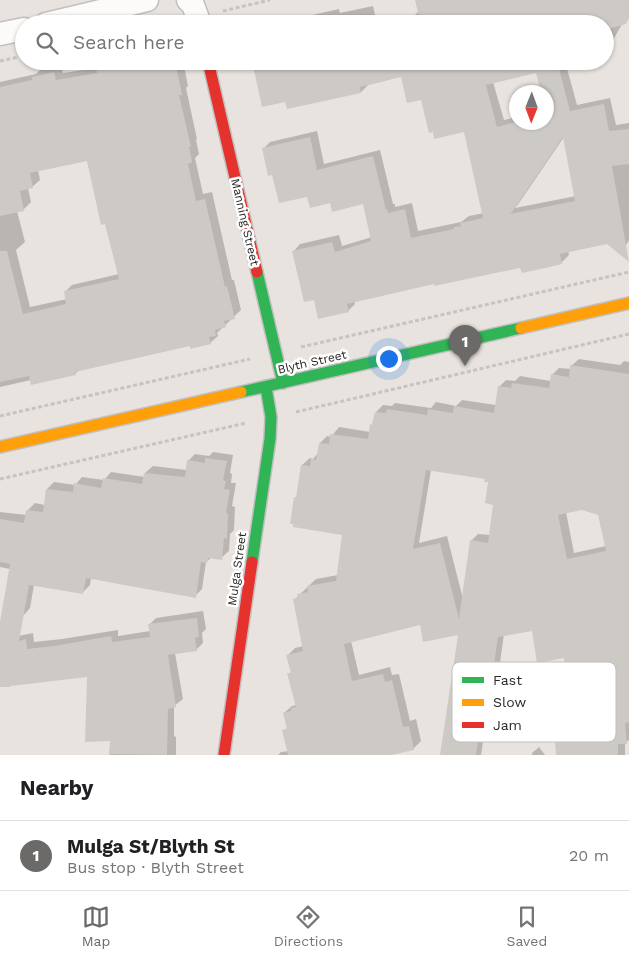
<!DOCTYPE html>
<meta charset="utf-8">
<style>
:root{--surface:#fff;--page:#f6f6f6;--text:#202124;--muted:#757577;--line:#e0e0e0;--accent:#6c6a68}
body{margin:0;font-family:"Work Sans",sans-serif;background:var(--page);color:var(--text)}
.compass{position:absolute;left:509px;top:85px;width:45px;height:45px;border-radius:50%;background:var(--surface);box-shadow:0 1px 4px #0004;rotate:181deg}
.you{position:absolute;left:388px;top:358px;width:18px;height:18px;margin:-12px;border:4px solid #fff;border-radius:50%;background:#1a73e8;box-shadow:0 0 0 8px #1a73e833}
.badge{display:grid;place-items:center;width:32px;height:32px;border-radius:50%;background:var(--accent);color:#fff;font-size:16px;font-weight:700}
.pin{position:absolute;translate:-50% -41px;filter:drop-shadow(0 1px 2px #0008)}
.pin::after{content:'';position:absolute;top:26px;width:18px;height:15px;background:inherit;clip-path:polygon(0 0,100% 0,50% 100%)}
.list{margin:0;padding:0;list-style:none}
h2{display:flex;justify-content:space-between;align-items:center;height:65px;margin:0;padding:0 20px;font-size:21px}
h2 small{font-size:16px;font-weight:400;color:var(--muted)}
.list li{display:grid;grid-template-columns:32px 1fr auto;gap:15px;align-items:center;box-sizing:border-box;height:70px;padding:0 20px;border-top:1px solid var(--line)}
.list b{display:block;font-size:19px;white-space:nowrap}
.list p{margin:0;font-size:16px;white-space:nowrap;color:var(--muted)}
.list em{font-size:16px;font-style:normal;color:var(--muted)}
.icon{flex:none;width:28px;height:28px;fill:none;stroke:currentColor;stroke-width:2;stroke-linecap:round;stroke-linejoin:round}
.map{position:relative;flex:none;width:629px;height:755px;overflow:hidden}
.search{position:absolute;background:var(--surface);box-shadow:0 1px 4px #0004;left:15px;right:15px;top:15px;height:55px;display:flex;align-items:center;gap:12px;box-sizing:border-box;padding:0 18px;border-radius:28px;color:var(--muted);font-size:19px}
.sheet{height:135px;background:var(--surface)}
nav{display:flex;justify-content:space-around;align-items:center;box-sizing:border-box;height:70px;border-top:1px solid var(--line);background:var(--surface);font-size:14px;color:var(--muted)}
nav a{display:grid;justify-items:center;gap:2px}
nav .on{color:var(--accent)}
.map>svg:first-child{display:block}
</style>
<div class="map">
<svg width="629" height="755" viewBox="0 0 629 755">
<rect width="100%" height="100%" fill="#e8e3de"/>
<path fill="#0003" fill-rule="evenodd" d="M416,0H629V12L613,40L606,47L605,24H415L413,17L419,11Z
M373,6L377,24H272L339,9L340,13Z
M98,61H183L188,86L186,88L197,139L196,140L199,154L195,158L203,194L212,192L232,280H234L241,310L217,333L218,336L210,343L190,345L80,369L75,374L31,380L0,387V82L36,74L40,70L61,66L63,73L97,68ZM88,159L119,274L72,285L65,292L67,299L30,307L16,250L25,242L17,211L24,209L31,202L28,188L32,187L40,180L38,170Z
M251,61H523L493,82L504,120L516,117V122H546V92H543L536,66L540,61H565L577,105L610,98L616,125L629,123V240L626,245L607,243L568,251L569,255L561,263L521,266L435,283L354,301L355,304L348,311L315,298L293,252L300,244L339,235L342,246L372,237L364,202H331L308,196L273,173L263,149L270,142L317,131L324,164L380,150L393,204H395V207L412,203L418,231L461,222L469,216L484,213L465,131L422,98L402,76L368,85L361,92L288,108L286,101L253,64L251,65ZM564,137L576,196L515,208L519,203Z
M579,359L620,365L624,361L629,362V740L625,743V755H557L554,711L561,703H568L565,657L533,630L504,634L497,684L491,689L481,755H441L459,634L421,624L351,641L359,675L390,667L392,675L399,674L410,721L416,719L421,741L413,749L385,755H278L281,752L289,751L284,731L288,727L284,713L292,706L296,705L289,674L292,671L288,655L295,648L304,646L294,600L316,579L338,575L343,534L295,498L298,495L302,465L310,458L313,459L318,453L320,443L327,436L331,437L339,427L370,432L376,412L383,405L392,406L395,403L431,408L436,402L456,406L462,400L496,405L499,387L506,380L515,381L520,376L551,381L552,375L559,368L571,369V366ZM431,470L486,478L490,481L494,503L490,535L478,534L471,541L463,599L447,536L419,543ZM582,509L599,514L606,546L574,553L566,512Z
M213,452L233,455L230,473L232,474L231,483H236L232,506L235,507L234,530L230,534L229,551L221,558L212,557L206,562L202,589L195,596L91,578L90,585L83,592L34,585L30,608L23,616L10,569L0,567V512L27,515L28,510L35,503L45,505L47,489L54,482L75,485L82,477L104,480L111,472L145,477V473L153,466L187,470L188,461L195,454L209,456Z
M203,611L206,629L202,633L203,643L196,650L175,653L183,699L174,706V736L176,737V755H110L111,739L88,676L0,671V643L4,639L33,633L34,642L62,639L118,630V636L150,631L149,625L156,618Z
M539,747L545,755H532V753Z"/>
<path fill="#cdc9c5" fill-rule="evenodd" d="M415,0H629V18L626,24L605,30V24H421Z
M95,61H175L182,95H179L191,147H189L192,162L188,164L196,201L205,199L225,287L227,286L235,319L224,321L226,327L215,330L216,336L209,337L211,344L190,349V346L75,372L76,375L31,385L29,376L0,382V251H7L23,314L66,304L64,291L119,279L105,224L101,225L87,161L30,173L33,188L20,191L24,211L0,216V87L32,80V77L54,72L56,80L97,73Z
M252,61H557L570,111L604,104L609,131L629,129V164L612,166L629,262L607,244L560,254L562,264L550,267L522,273L520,268L434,286V284L347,304L349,312L318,319L314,300L304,302L292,251L332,242L335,252L371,241L363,204L332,212L330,203L310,208L307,197L279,203L272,175L268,176L262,148L310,137L317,170L373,156L386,210H388V213L405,209L411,238L454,229V227L461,226L460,223L483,218L464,132L434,139L433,132L429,133L421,100L407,103L401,77L360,87L361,93L287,109L285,102L262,107ZM536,73L541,92H546V122H516L497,127L486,85ZM563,137L575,201L510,214L512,212Z
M570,365L629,374V722L625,723L627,744H618V755H556L553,710L567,709L564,658L537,663L532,631L498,637L490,692H485L476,755H440L458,635L423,642L420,625L344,644L352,681L383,674L385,682L392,680L403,727L409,726L414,750L391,755H288L282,730L287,729L283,713L291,711V708L296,707L287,673H291L286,655L303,651L293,599L298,598L297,594L308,592L307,586L336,581L342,535L293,527V524H290L294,497L296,498L301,465L310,466L311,459L316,460L319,443L329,444L330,434L368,439L370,424L372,425L375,412L386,413L387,409L427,415L428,409L453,413L454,406L494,413L498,386L511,388L512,383L549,388L551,374L569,377ZM426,470L485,479L484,482H488L485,503L493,505L488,543L470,540L459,619L440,543L413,549ZM582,510L598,515L606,551L567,559L558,515Z
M205,458L227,461L223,480L226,481L224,489L230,490L226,513H228L227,539L224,538L222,560L208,558L207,563L201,562L196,598L86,578L83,594L29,585L19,641L26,639L27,649L54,646L111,636L112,642L150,637L148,624L197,618L199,637L195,638L197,651L168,655L176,707L168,709L167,755L109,754L110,741L85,742L87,677L11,686L10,687H0V622L10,564L0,562V519L24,523L26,510L43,512L46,489L73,492L74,483L101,488L103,478L142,484L144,473L185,477L187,460L205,463Z"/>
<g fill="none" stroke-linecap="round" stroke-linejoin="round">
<g stroke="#c1bfc0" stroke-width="25">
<path id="street" d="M188,0L193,5L200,24
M46,24L147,0
M0,34L24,29"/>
</g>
<g stroke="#c1bfc0" stroke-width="14">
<path id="fast" d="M257,272L283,383
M241,392L521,328
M252,562L270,439L271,417L266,387"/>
</g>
<g stroke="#c1bfc0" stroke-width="14">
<path id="slow" d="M521,328L629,303
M0,447L241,392"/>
</g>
<g stroke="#c1bfc0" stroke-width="14">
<path id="jam" d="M208,61L257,272
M224,755L252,562"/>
</g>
<path stroke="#c4c4c3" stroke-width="3" stroke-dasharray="4 2.5" stroke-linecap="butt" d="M223,11L270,0
M164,24L173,22
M0,61L19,57
M301,347L629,272
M296,412L629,334
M0,416L250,359
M0,479L246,423"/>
<use href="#street" stroke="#fcfbfa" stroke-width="22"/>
<use href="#fast" stroke="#30b455" stroke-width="11"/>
<use href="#slow" stroke="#ff9f0a" stroke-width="11"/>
<use href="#jam" stroke="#e5322d" stroke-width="11"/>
</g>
<g text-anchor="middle" stroke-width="5" stroke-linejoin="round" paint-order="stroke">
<g font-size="12" fill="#292929" stroke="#fff">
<text transform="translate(245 222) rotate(77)" y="4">Manning Street</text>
<text transform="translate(312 362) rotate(-13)" y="4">Blyth Street</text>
<text transform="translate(237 569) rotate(-82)" y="4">Mulga Street</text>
</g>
</g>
<rect x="452" y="662" width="164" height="80" rx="8" fill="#fff" stroke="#bfbfbf" stroke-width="1"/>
<rect x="462" y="677" width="22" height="6" fill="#30b455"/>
<rect x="462" y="699" width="22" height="7" fill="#ff9f0a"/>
<rect x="462" y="722" width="22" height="6" fill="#e5322d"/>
<g font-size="14" fill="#292929">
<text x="493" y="685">Fast</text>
<text x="493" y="707">Slow</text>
<text x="493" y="730">Jam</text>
</g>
</svg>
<svg class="compass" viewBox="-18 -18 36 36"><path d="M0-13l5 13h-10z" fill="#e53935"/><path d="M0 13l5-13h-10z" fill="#757577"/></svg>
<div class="you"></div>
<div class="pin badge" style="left:465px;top:366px">1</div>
<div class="search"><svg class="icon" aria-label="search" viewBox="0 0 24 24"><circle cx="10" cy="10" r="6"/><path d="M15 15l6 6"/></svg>Search here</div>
</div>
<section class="sheet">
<h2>Nearby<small></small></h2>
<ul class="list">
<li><span class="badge">1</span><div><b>Mulga St/Blyth St</b><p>Bus stop · Blyth Street</p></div><em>20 m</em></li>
</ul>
</section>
<nav>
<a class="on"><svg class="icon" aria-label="map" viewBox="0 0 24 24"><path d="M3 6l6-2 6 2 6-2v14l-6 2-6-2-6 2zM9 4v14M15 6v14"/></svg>Map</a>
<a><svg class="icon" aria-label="directions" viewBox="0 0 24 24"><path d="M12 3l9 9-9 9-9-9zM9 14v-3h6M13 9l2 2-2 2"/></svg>Directions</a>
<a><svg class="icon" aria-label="saved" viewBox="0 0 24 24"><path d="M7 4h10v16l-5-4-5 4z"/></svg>Saved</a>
</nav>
